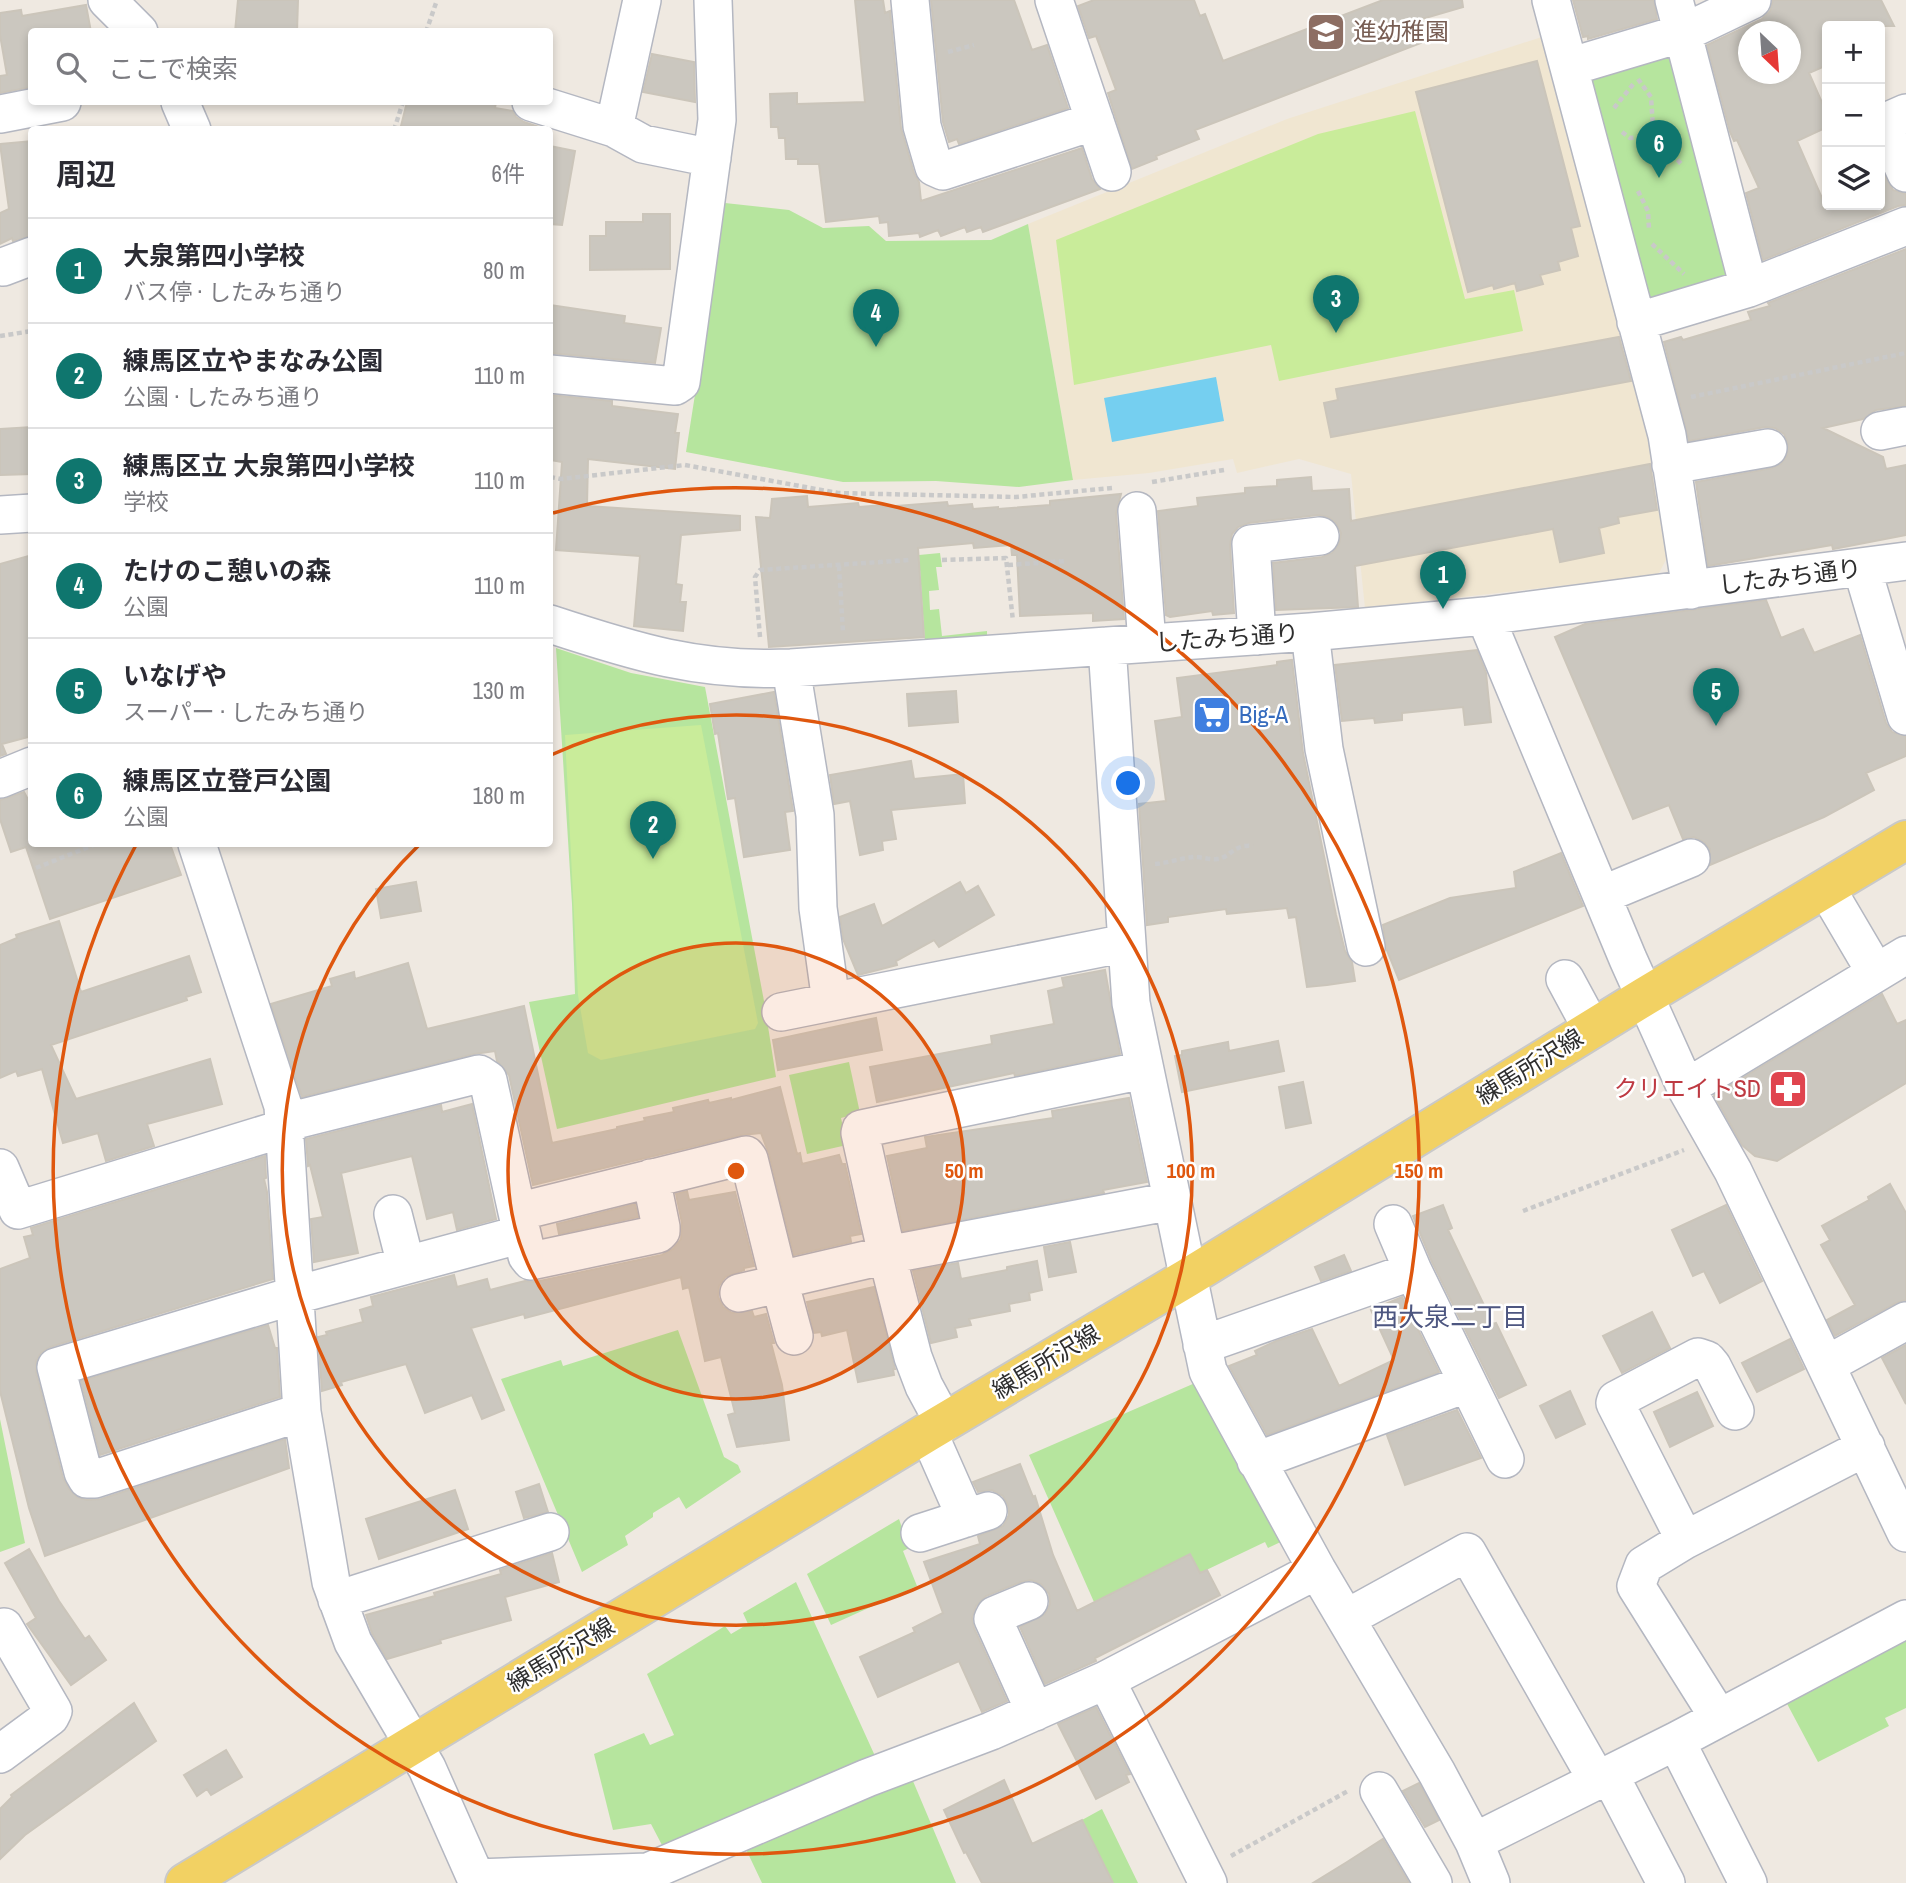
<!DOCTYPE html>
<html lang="ja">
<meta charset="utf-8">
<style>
:root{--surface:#fff;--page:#f7f7f7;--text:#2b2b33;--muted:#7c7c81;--line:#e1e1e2;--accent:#0f766e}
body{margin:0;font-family:"Archivo Narrow","Noto Sans JP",sans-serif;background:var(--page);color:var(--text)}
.controls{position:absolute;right:21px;top:21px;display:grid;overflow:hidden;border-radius:7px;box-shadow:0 4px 10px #0003}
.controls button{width:63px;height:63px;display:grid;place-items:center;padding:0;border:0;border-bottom:2px solid var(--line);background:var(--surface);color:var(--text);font:35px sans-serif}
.compass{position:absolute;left:1738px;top:21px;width:63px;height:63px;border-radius:50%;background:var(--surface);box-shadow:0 4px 10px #0003;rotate:155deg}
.you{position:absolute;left:1129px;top:784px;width:24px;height:24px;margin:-18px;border:5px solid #fff;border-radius:50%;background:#1a73e8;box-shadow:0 0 0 10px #1a73e833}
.badge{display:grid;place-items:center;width:46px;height:46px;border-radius:50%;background:var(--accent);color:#fff;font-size:23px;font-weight:700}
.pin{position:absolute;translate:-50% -58px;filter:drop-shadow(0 2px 4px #0008)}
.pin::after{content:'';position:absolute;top:37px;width:24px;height:21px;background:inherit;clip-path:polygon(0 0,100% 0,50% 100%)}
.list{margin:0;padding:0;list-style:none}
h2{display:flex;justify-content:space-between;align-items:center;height:91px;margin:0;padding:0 28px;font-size:30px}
h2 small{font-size:23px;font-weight:400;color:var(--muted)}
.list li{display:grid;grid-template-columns:46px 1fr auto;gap:21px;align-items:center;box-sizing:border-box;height:105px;padding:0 28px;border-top:2px solid var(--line)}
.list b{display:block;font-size:26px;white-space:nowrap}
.list p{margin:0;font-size:23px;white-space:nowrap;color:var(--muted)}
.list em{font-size:23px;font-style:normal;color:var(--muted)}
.icon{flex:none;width:38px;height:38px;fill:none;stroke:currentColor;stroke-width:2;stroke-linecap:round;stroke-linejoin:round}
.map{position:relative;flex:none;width:1906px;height:1883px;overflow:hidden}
.search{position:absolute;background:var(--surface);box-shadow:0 4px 10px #0003;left:28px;top:28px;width:525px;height:77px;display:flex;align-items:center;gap:18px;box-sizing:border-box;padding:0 24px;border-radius:7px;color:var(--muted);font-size:26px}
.panel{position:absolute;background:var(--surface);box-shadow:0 4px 10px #0003;left:28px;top:126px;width:525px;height:721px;border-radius:7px}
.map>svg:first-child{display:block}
</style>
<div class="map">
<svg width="1906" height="1883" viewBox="0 0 1906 1883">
<rect width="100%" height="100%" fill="#efe9e1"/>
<path fill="#f0e6d1" d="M1545,36L1655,441L1671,550L1658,575L1365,608L1351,474L1299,459L1237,473L1233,459L1149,473L1073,480L1028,224L1287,119Z"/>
<path fill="#b6e59e" d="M1666,50L1679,57L1729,269L1723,283L1656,304L1637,290L1587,86L1594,73Z
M725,203L789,210L823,228L869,226L886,241L991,240L1028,224L1073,480L1019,487L936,481L843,482L686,452Z
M940,553L942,567H936L939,590L929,591L930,610L939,609L942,636L987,631V638L925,643L919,555Z
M556,648L631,673L705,687L764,1001L776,1077L557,1129L529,1002L575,994L572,904Z
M849,1062L860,1113L841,1118L847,1145L807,1154L789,1075Z
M678,1330L724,1457L738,1465L741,1472L686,1509L679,1497L653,1513V1517L625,1536L628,1545L582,1572L501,1379L561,1360L563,1366Z
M1202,1380L1289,1538L1268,1548L1265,1542L1200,1573L1190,1554L1094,1602L1029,1455Z
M0,1419L25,1543L0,1552Z
M899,1519L909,1548L903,1551L917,1586L831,1625L807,1574Z
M796,1582L875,1756L663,1847L651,1824L613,1830L594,1754L644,1733L650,1745L674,1735L647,1674L725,1626L731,1634L748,1624L743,1613Z
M1906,1635V1708L1885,1718L1889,1726L1818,1762L1784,1698Z
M910,1774L956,1883H762L743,1843Z
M1102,1809L1138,1883H1113L1082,1820Z"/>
<path fill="#c9ec9a" d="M1415,111L1465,299L1514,290L1523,331L1279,381L1271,345L1074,385L1056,240L1318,134Z
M701,725L758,1023L755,1029L601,1060L588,1053L578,995L565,735Z"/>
<path fill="#75cff0" d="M1216,377L1224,421L1112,442L1104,398Z"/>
<path fill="#cbc7bf" stroke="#cbc5ba" stroke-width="2" fill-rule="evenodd" d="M238,0H298L297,32H235Z
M855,0H883L885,13L890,11L901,128L914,173L919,182L921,201L1082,148L1092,179L1100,189L983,232L981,227L967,232L965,227L941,236L938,230L920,237L919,233L889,236L888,222L880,223L879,216L826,222L819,164H798V159H786L785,138H779L778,127H771L770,94L797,93V104L865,102Z
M931,0H1014L1032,50L1047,45L1068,108L959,144L957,139L949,142L943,122Z
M1094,0H1194L1200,16L1205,14L1223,61L1383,0H1462L1463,7L1415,21L1421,43L1195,130L1199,139L1156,156L1157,159L1132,169L1108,93L1116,90L1096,36L1089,38L1078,6Z
M1573,0H1654L1657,19L1588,39V36L1583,37Z
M1773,0H1881L1894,26H1827V65L1809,73L1827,114V127L1797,141L1825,205H1880V171L1882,170L1893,190L1906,194V205L1898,206L1763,260L1746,193L1759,188L1737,140L1734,141L1730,132L1707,45L1762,19L1770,11ZM1748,32H1790V74H1748Z
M86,5L91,32H32V87L0,93V76L7,75L0,35V13L21,10L22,16Z
M652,54L694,62L695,102L643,92Z
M1537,61L1580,226L1571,228L1578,256L1558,262L1560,270L1540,275L1543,284L1517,291L1515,283L1494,289L1493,285L1468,292L1416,92Z
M407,102H496L495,108L513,111L516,117L524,122L542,128V130H400Z
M32,141V236L13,241L12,238L0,244V213L9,209L0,144Z
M550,146L575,151L562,225L550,224Z
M643,214H670V269L590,270V236H606V222H643Z
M1906,249V406L1876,410L1863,419L1823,428L1883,457L1886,469L1906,465V535L1833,549L1832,545L1708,566L1696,482L1772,468L1781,464L1787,456L1788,444L1784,434L1775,428L1765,427L1689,441L1664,342L1681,337L1683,340L1751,320L1748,312L1770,306L1768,303Z
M550,305L625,316L624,323L661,328L655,363L550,353Z
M1619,337L1631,381L1331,437L1324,403L1338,400L1336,389Z
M550,395L612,401V406L678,414L675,433H679L675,469L588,459L587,506L740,516V530L681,535L676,584L682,585L680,602H686L683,631L634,626L640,556L556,550L562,462L550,460Z
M32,427V474L0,475V429Z
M1650,464L1657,510L1618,517L1619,523L1599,528L1604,553L1560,562L1553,529L1355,566L1358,607L1276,610L1273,563L1322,557L1332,553L1339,544L1341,533L1336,523L1328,517L1318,515L1249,523L1238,527L1232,534L1230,545L1234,613L1213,615L1212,611L1170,617L1166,615L1158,511L1198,506L1197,498L1245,493V488L1277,486V480L1311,477L1312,491L1349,489L1351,521Z
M1121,494L1116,513L1124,619L1093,621V613L1020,616L1017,555H1012L1011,545L974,548L973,543L918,548L924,637L769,647L756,517L770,518L772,499L807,496L808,507L858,503L859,507L883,505V507L947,502L948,506L972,504L973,509L998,507V509L1050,505V501Z
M32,555V736L2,744L6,754L0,756V564Z
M1766,600L1781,638L1803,629L1814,653L1860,635L1886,723L1892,732L1906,736V756L1866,773L1874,790L1824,817L1710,865V849L1704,842L1694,837L1683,839L1669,805L1633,819L1555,637L1585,624Z
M1477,650L1486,673L1491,722L1465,725L1463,707L1402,713V720L1375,723L1374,718L1342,721L1335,665Z
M1292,660L1303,753L1336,915L1345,951L1352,962L1355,981L1327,985L1307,987L1296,917L1289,918L1287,908L1227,914L1226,909L1168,917V922L1147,925L1139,804L1166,801L1155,721L1182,717L1177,678L1277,665V662Z
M956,691L958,722L909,726L907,694Z
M774,692L793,811L785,812L790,850L744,857L735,798L728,799L718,733L715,734L710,704Z
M911,761L914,779L963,774L965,803L891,810L896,839L882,841L883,850L860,855L850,801L834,804L830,775Z
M24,792L32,807V844H170L181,875L50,919L26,847L11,852L0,819V800Z
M1561,853L1583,906L1399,980L1386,948L1383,925L1450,898L1516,888L1514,872Z
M416,882L421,911L381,918L376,889Z
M960,882L966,893L978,886L994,915L939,947L934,940L896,961L897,965L858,975L843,939L840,917L874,904L882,926Z
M59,921L81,992L189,956L201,992L186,997L187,1000L51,1045L76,1099L210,1059L222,1104L147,1124L154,1146L106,1161L98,1133L63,1143L42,1069L18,1076L16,1071L0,1078V945L17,938L16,935Z
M408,963L427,1029L524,1006L552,1143L617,1129V1127L645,1121L644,1118L674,1112L673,1108L708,1100L709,1103L731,1098V1100L780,1087L797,1154L800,1153L802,1164L839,1155L842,1164H845L861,1234L850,1236L851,1242L794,1255L769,1154L761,1133L741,1135L533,1185L509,1075L497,1061L495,1051L474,1054L302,1097L271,1004L332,986L330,979L354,972L355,979Z
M1105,970L1120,1054L1015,1076L1014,1073L877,1102L870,1067L992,1044L991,1036L1054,1024L1048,991L1064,987L1062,978Z
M1882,994L1897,1024L1906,1020V1083L1777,1161L1755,1156L1742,1145L1714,1095Z
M876,1018L882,1050L778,1070L773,1040Z
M1278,1041L1284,1071L1182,1092L1175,1056L1182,1055V1051L1228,1042L1229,1051Z
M1303,1082L1311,1123L1286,1128L1279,1087Z
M1129,1098L1147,1182L1103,1190L1104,1193L903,1231L887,1156L927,1148L925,1137L1053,1118L1052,1111Z
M472,1104L496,1219L457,1230L453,1212L427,1219L412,1156L341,1173L358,1253L314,1262L311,1219L323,1217L310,1165L308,1166L306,1139L441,1105L442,1112Z
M265,1156L266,1178L264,1179L267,1192L273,1279L50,1347L41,1353L36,1361V1372L63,1478L69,1489L77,1497L87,1500L101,1499L285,1439L289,1468L45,1556L29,1508L0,1391V1269L30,1258L24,1237L33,1235L31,1228Z
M1890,1184L1906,1213V1300L1896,1303L1835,1336L1827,1320L1855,1305L1821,1245L1830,1240L1822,1226L1869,1200L1868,1197Z
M687,1191L689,1200L735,1192L754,1266L744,1268V1270L725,1277L719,1286L718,1297L723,1307L732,1313L752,1311L754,1317L766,1314L774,1343H771L782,1385L789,1440L737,1447L728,1415L735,1413L721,1357L705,1361L689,1287L683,1289L681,1277L525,1318L524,1314L471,1328L504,1410L482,1419L472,1395L425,1413L406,1364L341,1382L342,1385L322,1391L318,1337L327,1335L326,1332L363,1322L360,1310L373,1306L371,1297L454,1275L457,1287L487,1279L490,1290L525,1281L535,1282L662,1255L673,1249L681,1239L682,1223L676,1194Z
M635,1204L638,1217L559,1234L557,1224Z
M1443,1205L1452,1228L1448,1230L1493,1324L1496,1323L1526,1385L1499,1398L1432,1262L1413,1216Z
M1726,1205L1762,1281L1720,1303L1704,1271L1693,1276L1672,1230Z
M1070,1242L1076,1272L1049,1277L1044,1247Z
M1344,1255L1351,1271L1321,1281L1315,1267Z
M1037,1261L1042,1290L1029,1293L1030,1300L1009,1304L1010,1311L969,1319L971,1325L955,1328L957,1337L931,1343L913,1271L958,1263L961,1279L1007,1270V1267Z
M874,1287L895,1369H893L894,1375L858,1382L847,1330L822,1336L821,1332L814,1333L807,1302Z
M1402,1297L1439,1372L1267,1435L1229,1366L1257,1355L1255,1351L1276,1341L1312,1329L1339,1386L1394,1360L1371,1310Z
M1652,1312L1670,1348L1622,1373L1603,1336Z
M268,1325L275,1348H277L280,1397L100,1455L81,1381Z
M1790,1339L1804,1369L1757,1392L1742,1363Z
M1906,1345V1404L1882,1358Z
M1570,1391L1585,1424L1556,1438L1540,1406Z
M1697,1392L1713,1426L1670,1447L1654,1412Z
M1457,1410L1481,1458L1405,1485L1387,1435Z
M1020,1464L1033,1497L1035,1496L1053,1555L1077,1611L1190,1554L1200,1573L1207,1570L1220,1595L1095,1658L1096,1661L1045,1684L1020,1627L1045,1614L1050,1604L1049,1594L1041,1584L1031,1580L1021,1582L986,1596L976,1606L972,1618L974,1628L1007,1701L982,1712L959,1661L878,1697L860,1657L915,1632L913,1628L943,1613L924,1562L980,1544L978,1536L1003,1526L1009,1515L1008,1505L1003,1496L992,1490L978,1492L973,1482Z
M539,1484L548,1512L524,1518L516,1492Z
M455,1490L468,1529L379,1559L366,1519Z
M29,1549L59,1601L85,1639L89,1636L106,1660L71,1685L27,1624L36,1618L5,1563Z
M552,1553L559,1582L505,1597L511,1620L440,1640L441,1643L387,1659L372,1633L366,1615L435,1596L434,1593L501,1574L500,1570Z
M134,1703L156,1741L25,1835L0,1859V1809L12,1797L11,1795Z
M1096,1707L1130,1774L1126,1775L1129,1782L1096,1799L1058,1724Z
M226,1750L242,1777L211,1795L207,1789L197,1796L184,1775Z
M1004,1780L1032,1844L1082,1820L1113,1883H982L966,1852L964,1853L944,1810Z
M1419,1783L1439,1820L1425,1827L1403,1791Z
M1383,1839L1409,1883H1313L1347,1862Z"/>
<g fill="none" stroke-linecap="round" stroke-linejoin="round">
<g stroke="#b4b7c1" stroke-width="40">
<path id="minor" d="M107,0L139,32
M910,0L922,126L934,167L943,171L1095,121
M1054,0L1112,172
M1551,0L1667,435L1691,590
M1674,0L1749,288
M1569,67L1683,33L1752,0
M180,102L192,130
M531,102L614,128L643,144L712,158
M1906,113L1890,120L1887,131L1906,173
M0,114L62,102
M614,128L642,0
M3,267L32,256
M1636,322L1749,288L1906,226
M550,374L675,386L681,382L717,120L713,0
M1880,431L1906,426
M1671,465L1768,448
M1137,511L1147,643
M0,515L32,513
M1862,568L1906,716
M1485,616L1628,959L1686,1088L1733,1171L1906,1533
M550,624C635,652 699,672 791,668L1310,632L1485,616L1906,561
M1310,632L1324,749L1366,947
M1257,636L1251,544L1320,536
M1107,646L1131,1003L1208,1371L1317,1570L1437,1773L1474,1842L1491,1883
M791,668L815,815L818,908L831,1002L1126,943
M0,779L32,766
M197,844L283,1106L302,1412L331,1582L353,1642L427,1768L478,1883
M1826,888L1876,973
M1602,895L1691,858
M1565,979L1592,1029
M781,1012L831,1002
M1686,1088L1906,955
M0,1168L18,1210L285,1128L299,1119L479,1074L488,1080L517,1212L746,1155L749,1159L779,1280L887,1255L1172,1201
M517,1212L527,1256L531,1261L658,1234L661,1231V1227L651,1178
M393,1214L406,1265
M1393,1224L1413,1271
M739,1293L769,1286L779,1280L794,1336
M1202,1345L1413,1271L1505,1459
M1826,1365L1906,1321
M302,1412L95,1479H87L83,1472L56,1367L296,1295L522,1234
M944,1423L924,1386L913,1357L887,1255L860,1133L861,1129L1144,1070
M928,1432L966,1518
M1256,1461L1466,1384
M920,1533L988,1511
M1685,1540L1615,1403L1616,1400L1698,1357L1707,1360L1712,1366L1735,1411
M337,1600L550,1532
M1029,1601L995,1615L993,1619L1035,1712
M1347,1618L1467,1552L1597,1780
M1106,1680L1208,1883
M1719,1718L1636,1586L1644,1565L1685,1540L1866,1447
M1676,1741L1748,1883
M0,1754L50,1717L53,1711L4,1627
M1609,1774L1666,1883
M1379,1791L1433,1883
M1474,1842L1676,1741L1906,1619
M476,1878L648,1872L867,1778L991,1731L1106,1680L1317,1570"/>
</g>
<g stroke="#c9c9c9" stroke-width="42">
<path id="major" d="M185,1883L928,1432L1187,1278L1644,997L1906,840"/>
</g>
<path stroke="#c9c9c9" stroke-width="4.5" stroke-dasharray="5 3.5" stroke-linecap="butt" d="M426,32L437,0
M948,52L974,45
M1638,79L1651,97L1653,127L1657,136L1682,165
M1614,108L1635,82
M394,130L403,102
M1622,132L1630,138L1656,136
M1638,191L1648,211L1649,229
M1652,244L1684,274
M0,336L32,331
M1691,397L1906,353
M550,477L561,479L685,465L838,493L1016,497L1112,488
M1152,482L1224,470
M942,560L1006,558L1013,621
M1008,565L1066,561
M839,566L843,632
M760,637L755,577L760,570L910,560
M1155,864C1168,863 1181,858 1194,857C1202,857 1210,860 1217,859C1232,857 1232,844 1253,846
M36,868L96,844
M1523,1211L1684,1150
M1231,1856L1348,1791"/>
<use href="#minor" stroke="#fff" stroke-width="37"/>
<use href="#major" stroke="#f2d163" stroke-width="38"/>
</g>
<circle cx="736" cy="1171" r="228" fill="#df570e" fill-opacity=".12"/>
<g fill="none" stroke="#df570e" stroke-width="3.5">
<circle cx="736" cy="1171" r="228"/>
<path d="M551 755A455 455 0 1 1 420 844"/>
<path d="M553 513A683 683 0 1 1 136 845"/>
</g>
<defs>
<g id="school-square" transform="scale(2.0125)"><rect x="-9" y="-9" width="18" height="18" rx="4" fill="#8d6e63" stroke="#fff"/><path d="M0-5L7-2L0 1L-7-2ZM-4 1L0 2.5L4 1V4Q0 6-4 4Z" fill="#fff"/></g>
<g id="supermarket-square" transform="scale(2.0125)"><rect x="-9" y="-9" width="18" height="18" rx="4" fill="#3f7fe0" stroke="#fff"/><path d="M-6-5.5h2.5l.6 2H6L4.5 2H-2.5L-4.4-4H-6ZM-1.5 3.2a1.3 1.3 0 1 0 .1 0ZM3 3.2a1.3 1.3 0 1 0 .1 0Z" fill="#fff"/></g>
<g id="pharmacy-square" transform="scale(2.0125)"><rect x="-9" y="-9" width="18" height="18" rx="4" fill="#e0444e" stroke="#fff"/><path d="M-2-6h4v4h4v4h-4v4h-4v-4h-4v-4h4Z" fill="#fff"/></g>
</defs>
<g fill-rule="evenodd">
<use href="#school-square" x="1326" y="32"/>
<use href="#supermarket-square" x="1212" y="715"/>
<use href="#pharmacy-square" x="1788" y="1089"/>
</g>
<g text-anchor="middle" stroke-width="5" stroke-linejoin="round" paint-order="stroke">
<g font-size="24" fill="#785e54" stroke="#fff" text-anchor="start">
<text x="1353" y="40">進幼稚園</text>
</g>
<g font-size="24" fill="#2e2e2e" stroke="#fff">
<text transform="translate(1790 577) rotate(-7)" y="8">したみち通り</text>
<text transform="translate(1227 638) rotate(-4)" y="8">したみち通り</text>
<text transform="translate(1530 1067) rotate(-32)" y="8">練馬所沢線</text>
<text transform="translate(1046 1362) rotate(-31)" y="8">練馬所沢線</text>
<text transform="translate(561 1655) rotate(-31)" y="8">練馬所沢線</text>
</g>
<g font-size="24" fill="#366cbe" stroke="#fff" text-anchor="start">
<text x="1239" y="723">Big-A</text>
</g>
<g font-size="24" fill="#be3a42" stroke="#fff" text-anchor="end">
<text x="1761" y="1097">クリエイトSD</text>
</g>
<g font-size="26" fill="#4d5680" stroke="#fff">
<text x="1450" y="1326">西大泉二丁目</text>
</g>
</g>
<circle cx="736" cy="1171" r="10" fill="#df570e" stroke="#fff" stroke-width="3.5"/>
<g font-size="21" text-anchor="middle" font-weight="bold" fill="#df570e" stroke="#fff" stroke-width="5" stroke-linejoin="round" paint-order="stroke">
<text x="964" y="1178">50 m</text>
<text x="1191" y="1178">100 m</text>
<text x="1419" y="1178">150 m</text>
</g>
</svg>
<div class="controls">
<button>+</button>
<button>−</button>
<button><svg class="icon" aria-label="layers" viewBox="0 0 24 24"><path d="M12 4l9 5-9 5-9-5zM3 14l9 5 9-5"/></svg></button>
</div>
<svg class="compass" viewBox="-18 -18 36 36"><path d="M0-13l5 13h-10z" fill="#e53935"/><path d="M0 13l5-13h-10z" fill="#7c7c81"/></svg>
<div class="you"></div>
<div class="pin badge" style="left:1443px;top:609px">1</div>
<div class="pin badge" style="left:653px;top:859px">2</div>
<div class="pin badge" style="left:1336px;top:333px">3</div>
<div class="pin badge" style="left:876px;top:347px">4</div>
<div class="pin badge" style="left:1716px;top:726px">5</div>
<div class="pin badge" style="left:1659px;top:178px">6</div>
<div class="search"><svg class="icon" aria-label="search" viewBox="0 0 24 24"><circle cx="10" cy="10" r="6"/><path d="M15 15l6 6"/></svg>ここで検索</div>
<section class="panel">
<h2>周辺<small>6件</small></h2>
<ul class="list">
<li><span class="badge">1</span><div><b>大泉第四小学校</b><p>バス停 · したみち通り</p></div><em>80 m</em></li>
<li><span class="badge">2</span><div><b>練馬区立やまなみ公園</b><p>公園 · したみち通り</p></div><em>110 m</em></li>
<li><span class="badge">3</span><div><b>練馬区立 大泉第四小学校</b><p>学校</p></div><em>110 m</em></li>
<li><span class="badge">4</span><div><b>たけのこ憩いの森</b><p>公園</p></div><em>110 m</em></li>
<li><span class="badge">5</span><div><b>いなげや</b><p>スーパー · したみち通り</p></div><em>130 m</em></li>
<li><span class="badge">6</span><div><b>練馬区立登戸公園</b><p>公園</p></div><em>180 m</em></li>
</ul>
</section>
</div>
